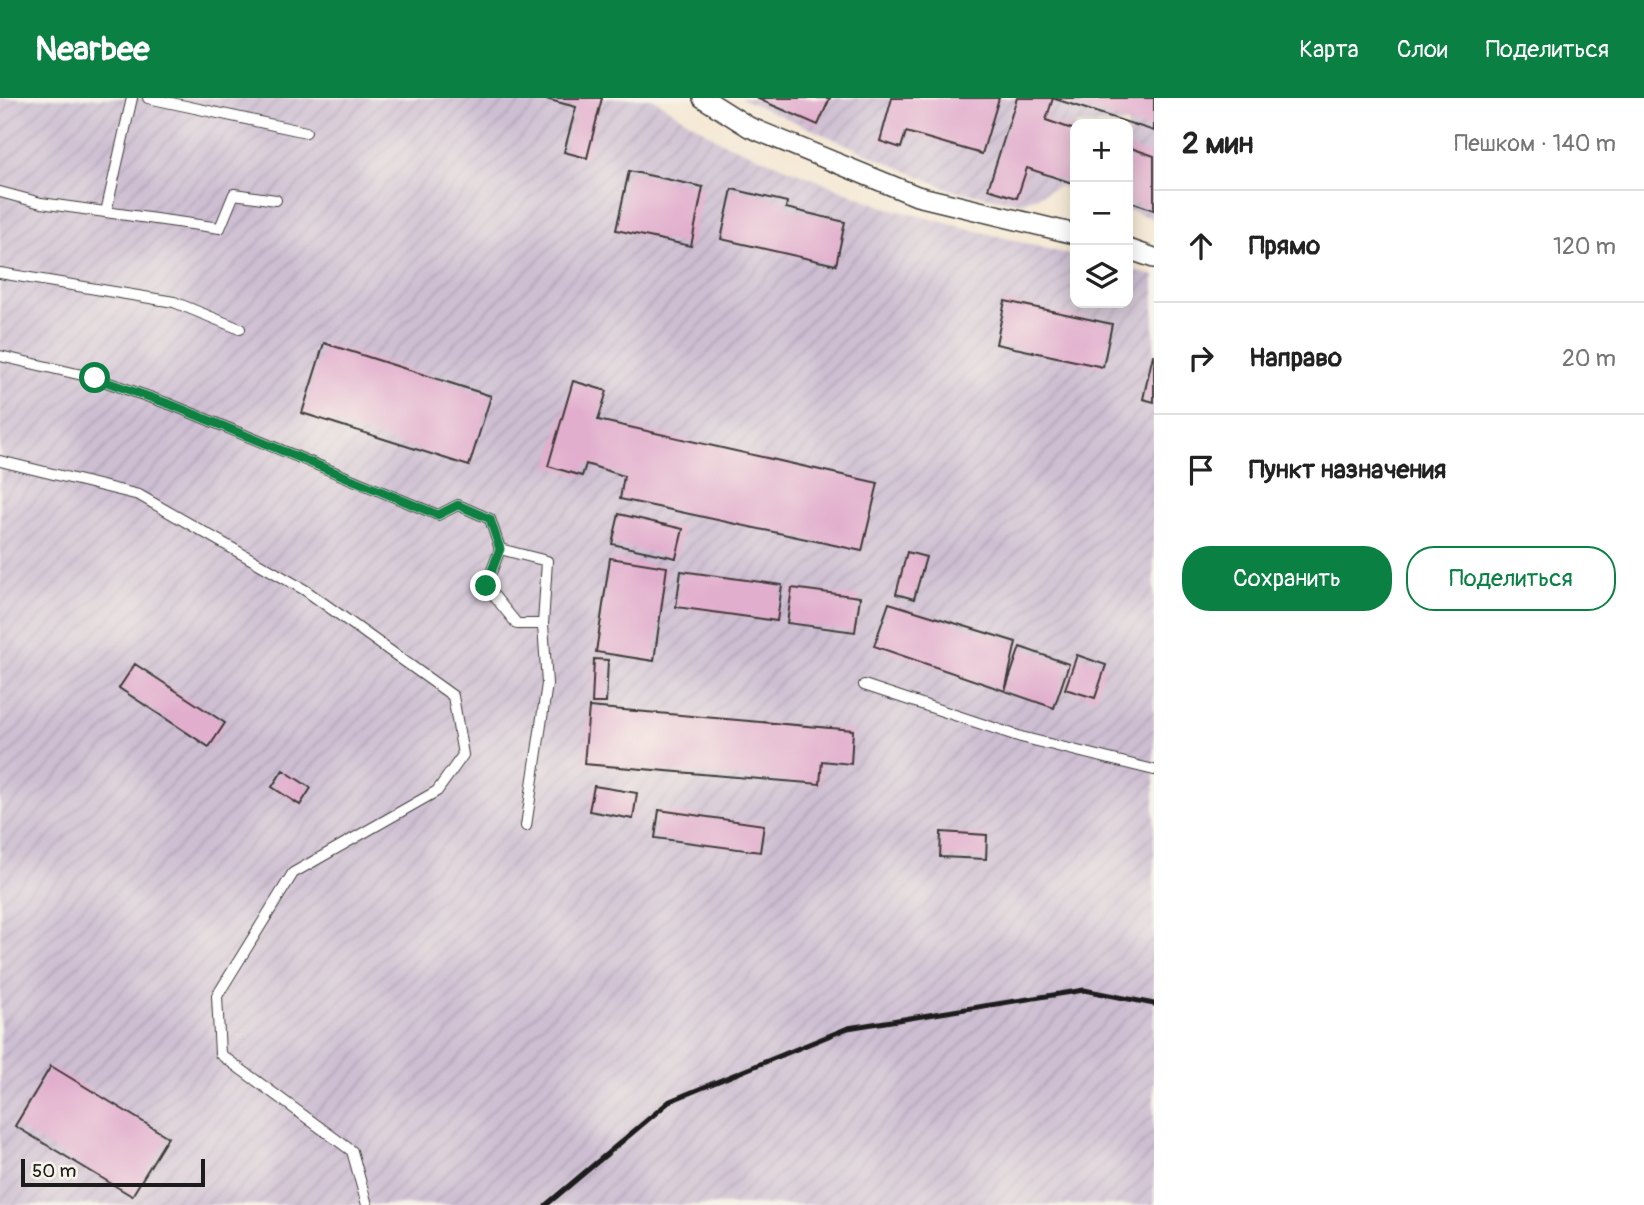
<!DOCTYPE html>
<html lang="ru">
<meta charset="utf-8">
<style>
:root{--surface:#fff;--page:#f2f2f2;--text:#222;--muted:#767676;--line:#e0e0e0;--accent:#0b8043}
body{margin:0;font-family:Pangolin,sans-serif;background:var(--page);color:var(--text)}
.controls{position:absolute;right:21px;top:21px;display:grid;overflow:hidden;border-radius:14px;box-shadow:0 4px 18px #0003}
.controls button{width:63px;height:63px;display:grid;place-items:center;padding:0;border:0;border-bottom:2px solid var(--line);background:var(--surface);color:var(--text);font:35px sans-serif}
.scale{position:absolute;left:21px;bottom:18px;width:184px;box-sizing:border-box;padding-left:7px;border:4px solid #1c1c1c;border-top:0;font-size:19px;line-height:24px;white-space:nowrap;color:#1c1c1c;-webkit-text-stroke:5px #f7f3e8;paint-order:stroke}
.stop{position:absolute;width:21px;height:21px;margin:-16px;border:5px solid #0b8043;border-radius:50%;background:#fff}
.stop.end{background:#0b8043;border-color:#fff;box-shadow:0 2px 7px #0008}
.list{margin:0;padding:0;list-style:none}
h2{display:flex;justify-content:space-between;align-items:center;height:91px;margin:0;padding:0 28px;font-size:30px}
h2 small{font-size:23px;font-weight:400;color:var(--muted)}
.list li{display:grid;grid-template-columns:46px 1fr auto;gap:21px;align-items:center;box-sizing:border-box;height:112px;padding:0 28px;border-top:2px solid var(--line)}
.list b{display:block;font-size:26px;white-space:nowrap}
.list em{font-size:23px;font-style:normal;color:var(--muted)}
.actions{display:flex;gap:14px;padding:21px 28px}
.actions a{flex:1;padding:16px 0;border:2px solid var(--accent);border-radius:28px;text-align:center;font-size:24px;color:var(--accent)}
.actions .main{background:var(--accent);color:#fff}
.icon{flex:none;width:38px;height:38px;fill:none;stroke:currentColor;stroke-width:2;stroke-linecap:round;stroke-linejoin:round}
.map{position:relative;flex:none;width:1154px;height:1107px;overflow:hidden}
header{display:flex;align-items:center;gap:42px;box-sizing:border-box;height:98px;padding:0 35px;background:var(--accent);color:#fff}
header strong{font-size:33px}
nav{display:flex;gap:38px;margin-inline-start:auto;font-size:24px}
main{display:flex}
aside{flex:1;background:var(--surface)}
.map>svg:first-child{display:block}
</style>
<header>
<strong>Nearbee</strong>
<nav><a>Карта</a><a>Слои</a><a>Поделиться</a></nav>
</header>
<main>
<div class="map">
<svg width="1154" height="1107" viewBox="0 0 1154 1107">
<defs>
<pattern id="industrial-furrows" width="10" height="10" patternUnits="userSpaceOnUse" patternTransform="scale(1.75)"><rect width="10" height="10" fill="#cdbed2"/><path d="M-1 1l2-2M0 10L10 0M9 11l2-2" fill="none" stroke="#afa3b4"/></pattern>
</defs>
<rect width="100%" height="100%" fill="#f7f3e8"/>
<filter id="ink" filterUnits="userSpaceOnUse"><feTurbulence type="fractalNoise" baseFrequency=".0143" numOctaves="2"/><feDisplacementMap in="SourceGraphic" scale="14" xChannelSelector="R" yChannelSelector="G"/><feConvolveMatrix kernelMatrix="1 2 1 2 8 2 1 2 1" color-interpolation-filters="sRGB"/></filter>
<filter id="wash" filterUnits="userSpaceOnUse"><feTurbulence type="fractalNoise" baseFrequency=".00686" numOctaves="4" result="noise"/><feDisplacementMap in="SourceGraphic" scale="28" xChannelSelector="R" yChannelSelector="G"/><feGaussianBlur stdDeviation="1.57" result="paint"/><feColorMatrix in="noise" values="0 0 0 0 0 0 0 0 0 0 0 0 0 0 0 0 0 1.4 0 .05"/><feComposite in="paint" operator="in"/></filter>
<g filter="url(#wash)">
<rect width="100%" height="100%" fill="#f5e8d4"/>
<path fill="url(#industrial-furrows)" d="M0,0H652L722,44L884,109L1075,158V205H1128V171L1154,178V1107H0Z
M740,0H1154V121L1128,112V26H1075V94L1060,88L1021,105L951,92Z"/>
<g id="blocks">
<path fill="#e2aecd" d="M542,0H602L587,60L564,54L576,9Z
M756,0H830L818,27Z
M892,0H999L982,56L906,34L901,50L880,43Z
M1017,0H1053L1046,22L1075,32V86L1027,70L1017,100L988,91Z
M1056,0H1154V33L1055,1Z
M1128,49L1154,58V112L1128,103Z
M629,73L703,89L691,148L616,132Z
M732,91L787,104L786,110L845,124L836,167L721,141Z
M1005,203L1112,226L1103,269L996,246Z
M324,245L491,298L469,368L302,315Z
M1153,257H1154V304L1143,301Z
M573,283L607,293L598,322L878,385L862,453L620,401L624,378L586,366L582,378L548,368Z
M619,416L683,431L676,460L612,446Z
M907,454L926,459L914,501L896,496Z
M610,460L667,469L654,563L596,554Z
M681,473L782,487L777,523L676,509Z
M792,490L860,499L855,534L787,525Z
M889,505L1016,544L1005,593L874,548Z
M1020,549L1069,566L1054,610L1005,593Z
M1077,557L1106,567L1095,600L1065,591Z
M594,561L608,562L606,605H592Z
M135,566L225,625L209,649L119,590Z
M589,609L853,632L851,666L822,663L820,686L584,666Z
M283,672L311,690L300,707L272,689Z
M594,688L637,695L633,721L589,713Z
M659,712L764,727L760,754L655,740Z
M941,734L987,737L986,761L940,759Z
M51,968L168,1039L132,1098L15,1028Z"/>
</g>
</g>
<g filter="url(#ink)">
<use href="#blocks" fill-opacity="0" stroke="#3d3b38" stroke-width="2"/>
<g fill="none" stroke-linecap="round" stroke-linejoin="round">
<g stroke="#3d3b38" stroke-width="12">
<path id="service" d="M148,0L306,34
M0,94L41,105L220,130L234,96L276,102
M106,114L132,0
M0,175L174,204L240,231
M0,258L95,280L172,307L438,417L458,407L490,421L500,451L486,488L517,526H543L547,463L500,451
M0,363L139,397L305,492L453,598L463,657L437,693L293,775L217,898L220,956L352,1053L367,1107
M864,587L1021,639L1154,672
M526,728L547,586L543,526"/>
</g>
<g stroke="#3d3b38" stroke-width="22">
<path id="minor" d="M703,0L749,29L917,98L1075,136
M1128,151L1154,160"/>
</g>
<use href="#service" stroke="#fff" stroke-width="10"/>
<use href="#minor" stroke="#fff" stroke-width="19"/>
<path stroke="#1c1c1c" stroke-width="5" d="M546,1107L670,1003L848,930L1084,892L1154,906"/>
</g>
</g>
<g fill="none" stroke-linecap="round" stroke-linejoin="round" filter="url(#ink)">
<path stroke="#0b8043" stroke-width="9" d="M95,280L172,307L438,417L458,407L490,421L500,451L486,488"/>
</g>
</svg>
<div class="controls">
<button>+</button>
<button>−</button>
<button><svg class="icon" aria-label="layers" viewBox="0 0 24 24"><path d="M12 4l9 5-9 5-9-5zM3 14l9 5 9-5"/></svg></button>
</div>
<div class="scale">50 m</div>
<div class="stop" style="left:95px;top:280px"></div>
<div class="stop end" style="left:486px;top:488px"></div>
</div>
<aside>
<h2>2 мин<small>Пешком · 140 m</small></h2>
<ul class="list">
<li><svg class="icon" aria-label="ahead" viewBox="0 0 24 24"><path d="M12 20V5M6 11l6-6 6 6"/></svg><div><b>Прямо</b></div><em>120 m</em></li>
<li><svg class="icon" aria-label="right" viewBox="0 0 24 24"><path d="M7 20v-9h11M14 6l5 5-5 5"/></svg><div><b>Направо</b></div><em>20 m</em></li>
<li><svg class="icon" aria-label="arrive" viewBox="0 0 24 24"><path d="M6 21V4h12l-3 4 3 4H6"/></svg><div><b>Пункт назначения</b></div></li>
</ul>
<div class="actions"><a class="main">Сохранить</a><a>Поделиться</a></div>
</aside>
</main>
